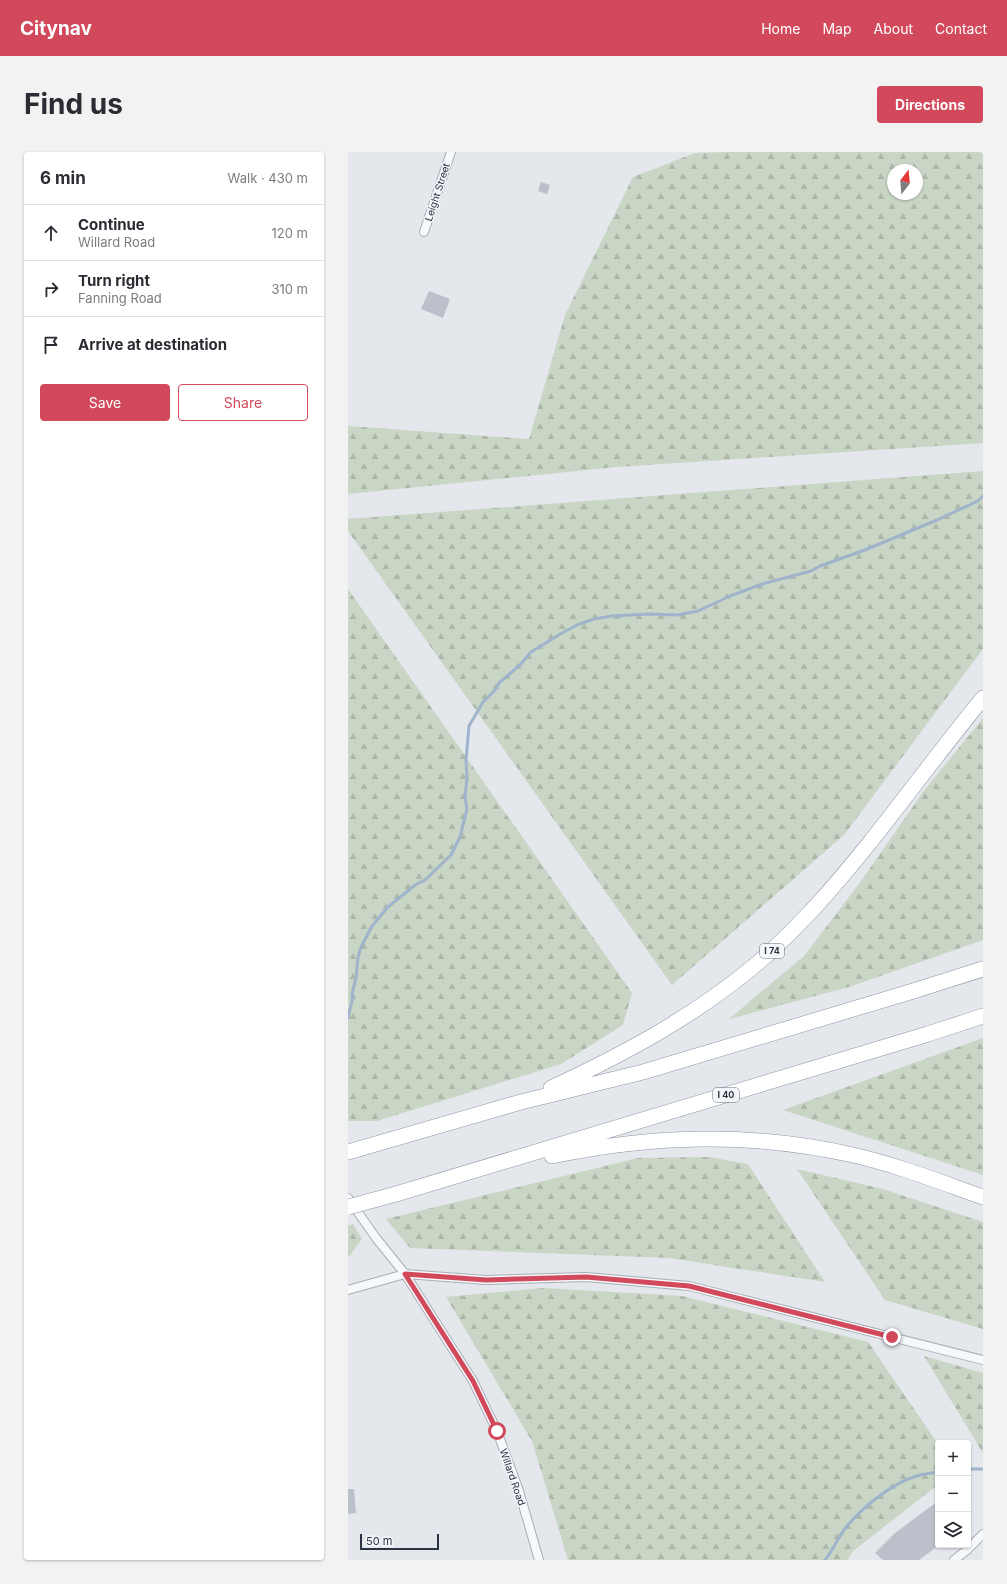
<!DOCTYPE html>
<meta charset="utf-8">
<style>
:root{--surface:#fff;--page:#f2f2f3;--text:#2b2b33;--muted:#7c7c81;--line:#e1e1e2;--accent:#d1495b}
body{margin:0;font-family:Inter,sans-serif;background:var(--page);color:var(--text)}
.controls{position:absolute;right:12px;bottom:12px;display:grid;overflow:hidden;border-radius:4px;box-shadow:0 1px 3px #0004}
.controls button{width:36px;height:36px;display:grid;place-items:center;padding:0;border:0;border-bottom:1px solid var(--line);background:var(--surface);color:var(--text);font:20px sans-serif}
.compass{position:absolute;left:539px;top:12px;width:36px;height:36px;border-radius:50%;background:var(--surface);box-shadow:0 1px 3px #0004;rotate:16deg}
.scale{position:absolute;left:12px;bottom:10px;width:79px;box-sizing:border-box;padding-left:4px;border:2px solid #2b3445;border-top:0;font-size:11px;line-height:14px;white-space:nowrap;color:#2b3445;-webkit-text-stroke:3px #f4f6f9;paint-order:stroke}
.stop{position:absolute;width:12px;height:12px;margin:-9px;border:3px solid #d1495b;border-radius:50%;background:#fff}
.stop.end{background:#d1495b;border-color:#fff;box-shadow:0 1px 4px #0008}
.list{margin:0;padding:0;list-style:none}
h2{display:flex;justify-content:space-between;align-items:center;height:52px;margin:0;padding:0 16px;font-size:17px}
h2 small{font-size:13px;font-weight:400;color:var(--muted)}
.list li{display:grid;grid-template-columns:26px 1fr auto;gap:12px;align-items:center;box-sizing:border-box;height:56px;padding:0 16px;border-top:1px solid var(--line)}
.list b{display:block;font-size:15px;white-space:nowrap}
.list p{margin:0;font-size:13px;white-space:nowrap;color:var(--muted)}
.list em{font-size:13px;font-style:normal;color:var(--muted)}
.actions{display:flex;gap:8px;padding:12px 16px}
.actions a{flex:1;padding:9px 0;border:1px solid var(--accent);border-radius:4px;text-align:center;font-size:14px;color:var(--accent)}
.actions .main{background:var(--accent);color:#fff}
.icon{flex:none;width:22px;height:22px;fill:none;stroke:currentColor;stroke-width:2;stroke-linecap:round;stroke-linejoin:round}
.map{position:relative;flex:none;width:635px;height:1408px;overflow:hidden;border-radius:4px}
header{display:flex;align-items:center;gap:24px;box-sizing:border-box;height:56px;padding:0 20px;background:var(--accent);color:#fff}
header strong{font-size:19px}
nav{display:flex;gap:22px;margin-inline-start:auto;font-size:14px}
.intro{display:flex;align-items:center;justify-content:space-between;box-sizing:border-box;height:96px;padding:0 24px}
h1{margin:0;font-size:28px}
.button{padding:10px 18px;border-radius:4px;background:var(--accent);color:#fff;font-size:14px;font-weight:700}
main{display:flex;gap:24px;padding:0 24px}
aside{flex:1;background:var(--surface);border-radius:4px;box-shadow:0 1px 3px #0004}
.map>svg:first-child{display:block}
</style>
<header>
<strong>Citynav</strong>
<nav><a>Home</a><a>Map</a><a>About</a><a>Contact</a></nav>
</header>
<div class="intro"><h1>Find us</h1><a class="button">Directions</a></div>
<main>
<aside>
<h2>6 min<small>Walk · 430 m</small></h2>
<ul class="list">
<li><svg class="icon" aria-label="ahead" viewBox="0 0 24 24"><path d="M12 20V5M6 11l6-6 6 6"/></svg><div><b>Continue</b><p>Willard Road</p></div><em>120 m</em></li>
<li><svg class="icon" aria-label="right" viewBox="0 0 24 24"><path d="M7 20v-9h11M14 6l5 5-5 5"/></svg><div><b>Turn right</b><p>Fanning Road</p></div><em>310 m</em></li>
<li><svg class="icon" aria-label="arrive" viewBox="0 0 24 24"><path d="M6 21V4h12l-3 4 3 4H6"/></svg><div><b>Arrive at destination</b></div></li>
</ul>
<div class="actions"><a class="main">Save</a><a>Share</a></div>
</aside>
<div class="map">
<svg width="635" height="1408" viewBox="0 0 635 1408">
<defs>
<pattern id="forest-firs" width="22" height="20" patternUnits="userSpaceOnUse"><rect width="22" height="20" fill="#c9d6c5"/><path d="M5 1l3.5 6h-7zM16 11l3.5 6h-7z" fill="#adb8ab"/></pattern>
</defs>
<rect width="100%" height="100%" fill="#e4e7ec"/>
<path fill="url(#forest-firs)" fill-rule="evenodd" d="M377,0H635V291L269,315L0,342V274L181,287L217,163L285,25L347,1ZM545,18H569V42H545Z
M635,319V497L496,683L324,833L0,379V367Z
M0,437L284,841L275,873L213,912L29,969H0Z
M635,566V788L501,835L381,867L456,804L511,732L575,640Z
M635,886V1023L435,958Z
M361,1005L400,1012L477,1130L321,1106L62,1096L38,1067L290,1006Z
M449,1017L535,1037L635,1070V1177L537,1148Z
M5,1072L14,1087L0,1106V1074Z
M196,1136L334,1144L520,1190L590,1292V1335H587L504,1400L500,1408H220L184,1289L98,1145Z
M576,1204L635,1221V1301Z"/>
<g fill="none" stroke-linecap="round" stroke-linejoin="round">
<path stroke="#9fb4cc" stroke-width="3" d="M0,866L5,845L4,842L8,826L10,805L13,795L24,774L40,755L67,733L77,728L103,703L112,685L119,657L117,645L119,626L118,608L121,574L135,550L147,538L151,531L172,513L183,500L214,481L229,473L246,467L264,464L302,462L329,463L350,459L382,444L414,432L463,419L472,414L517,398L589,368L630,349L635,344
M620,1317H635
M477,1408C485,1398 490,1385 499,1374C515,1355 544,1331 569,1324C575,1322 583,1321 590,1320"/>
</g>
<path fill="#bbc0ca" d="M193,30L202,33L199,42L190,39Z
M81,139L102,147L95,166L73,157Z
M0,1337H6L8,1361L0,1362Z
M590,1349V1394L571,1408H535L527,1401L547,1381Z"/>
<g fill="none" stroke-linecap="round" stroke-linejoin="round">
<g stroke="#a9aeb7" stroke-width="10">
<path id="minor" d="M76,80L103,0
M0,1046L28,1086L57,1122L125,1229L149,1279L171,1339L191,1408
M0,1138L57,1122L138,1128L238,1125L341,1134L635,1208
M606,1408L619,1398L635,1382"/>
</g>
<g stroke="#8b94a3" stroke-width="16">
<path id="motorway" d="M203,936C278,901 349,863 412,809C432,792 450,773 468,754C528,688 578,615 635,546
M0,1000L173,950L295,920L562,840L635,817
M204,1004C305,983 403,980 505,1003C549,1013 592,1030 635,1045
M48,1042L580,882L635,864"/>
</g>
<use href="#minor" stroke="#f7f8fa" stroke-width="8"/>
<use href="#motorway" stroke="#fff" stroke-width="15"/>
<g stroke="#8b94a3" stroke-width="16" stroke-linecap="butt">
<path id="motorway-bridge" d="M0,1055L48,1042"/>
</g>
<use href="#motorway-bridge" stroke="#fff" stroke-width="15"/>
</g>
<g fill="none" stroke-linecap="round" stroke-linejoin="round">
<path stroke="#d1495b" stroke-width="5" d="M149,1279L125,1229L57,1122L138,1128L238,1125L341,1134L544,1185"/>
</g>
<g text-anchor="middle" stroke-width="3" stroke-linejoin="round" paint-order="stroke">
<g fill="#f4f6f9" stroke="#676e7b" stroke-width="1">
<rect x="412" y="792" width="24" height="14" rx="3"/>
<rect x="365" y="936" width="26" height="14" rx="3"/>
</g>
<g font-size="9" font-weight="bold" fill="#2b3445">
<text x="424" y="802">I 74</text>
<text x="378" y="946">I 40</text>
</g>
<g font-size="10" fill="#2b3445" stroke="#f4f6f9">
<text transform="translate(89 40) rotate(-72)" y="4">Leight Street</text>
<text transform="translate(165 1325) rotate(71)" y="4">Willard Road</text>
</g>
</g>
</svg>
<div class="controls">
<button>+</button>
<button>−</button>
<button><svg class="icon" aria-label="layers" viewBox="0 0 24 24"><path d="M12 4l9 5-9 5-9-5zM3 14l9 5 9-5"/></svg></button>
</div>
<svg class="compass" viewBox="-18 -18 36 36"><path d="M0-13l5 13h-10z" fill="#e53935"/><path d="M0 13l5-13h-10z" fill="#7c7c81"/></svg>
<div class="scale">50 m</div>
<div class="stop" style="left:149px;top:1279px"></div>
<div class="stop end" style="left:544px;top:1185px"></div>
</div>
</main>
